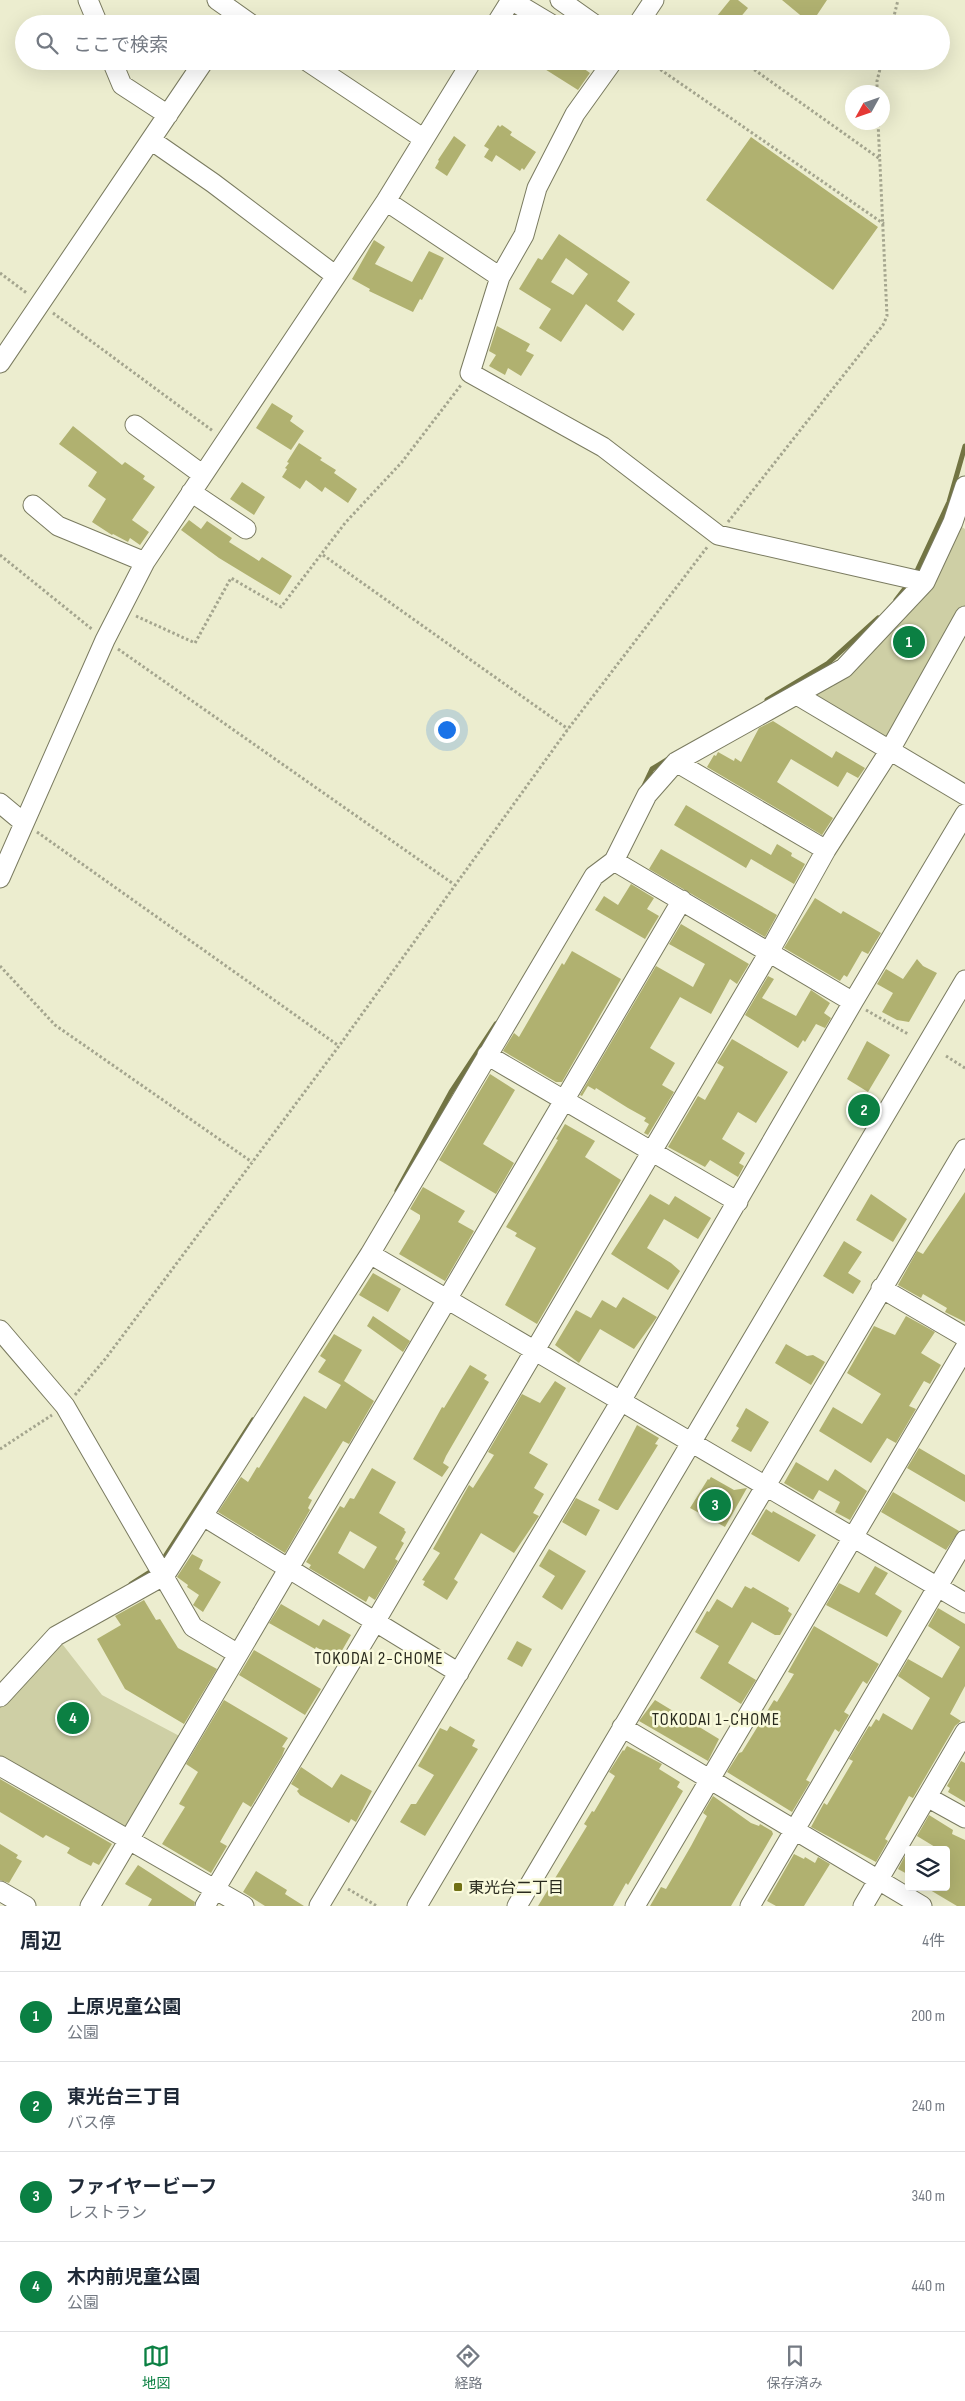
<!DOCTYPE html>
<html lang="ja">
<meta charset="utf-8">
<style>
:root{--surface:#fff;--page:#f6f6f7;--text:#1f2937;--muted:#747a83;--line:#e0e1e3;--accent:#0b8043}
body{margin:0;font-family:"Sofia Sans Condensed","Noto Sans JP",sans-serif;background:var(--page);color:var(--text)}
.controls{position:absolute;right:15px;bottom:15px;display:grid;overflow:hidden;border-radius:5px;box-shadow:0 5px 20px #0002}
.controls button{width:45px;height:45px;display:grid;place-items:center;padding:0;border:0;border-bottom:1px solid var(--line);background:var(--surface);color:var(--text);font:25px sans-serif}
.compass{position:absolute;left:845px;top:85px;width:45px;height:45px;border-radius:50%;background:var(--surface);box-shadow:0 5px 20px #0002;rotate:230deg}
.you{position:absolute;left:446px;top:729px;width:18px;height:18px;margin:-12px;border:4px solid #fff;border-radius:50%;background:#1a73e8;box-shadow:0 0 0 8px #1a73e833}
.badge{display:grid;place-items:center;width:32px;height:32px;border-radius:50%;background:var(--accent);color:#fff;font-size:16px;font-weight:700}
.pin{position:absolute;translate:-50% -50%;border:2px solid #fff;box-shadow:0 1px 5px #0006}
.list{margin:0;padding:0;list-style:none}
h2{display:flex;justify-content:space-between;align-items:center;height:65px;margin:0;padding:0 20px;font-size:21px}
h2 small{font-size:16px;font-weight:400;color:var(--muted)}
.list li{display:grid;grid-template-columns:32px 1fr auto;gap:15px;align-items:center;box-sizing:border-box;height:90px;padding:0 20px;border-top:1px solid var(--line)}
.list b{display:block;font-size:19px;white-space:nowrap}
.list p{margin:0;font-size:16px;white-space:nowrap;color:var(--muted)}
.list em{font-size:16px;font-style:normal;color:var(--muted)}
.icon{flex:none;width:28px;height:28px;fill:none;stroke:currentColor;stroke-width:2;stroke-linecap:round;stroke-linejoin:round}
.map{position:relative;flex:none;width:965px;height:1906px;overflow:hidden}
.search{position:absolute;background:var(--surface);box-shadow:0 5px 20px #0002;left:15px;right:15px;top:15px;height:55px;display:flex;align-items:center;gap:12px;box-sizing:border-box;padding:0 18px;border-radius:28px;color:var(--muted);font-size:19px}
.sheet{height:425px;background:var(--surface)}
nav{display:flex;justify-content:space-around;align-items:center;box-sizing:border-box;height:70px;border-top:1px solid var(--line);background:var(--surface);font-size:14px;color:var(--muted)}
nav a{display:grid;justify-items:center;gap:2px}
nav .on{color:var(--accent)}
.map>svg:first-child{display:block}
</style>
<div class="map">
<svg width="965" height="1906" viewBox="0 0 965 1906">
<rect width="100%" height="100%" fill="#ecedcf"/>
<path fill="#cecfa5" d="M953,522L965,529V616L890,750L797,695L844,668L925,582Z
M56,1636L102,1695L187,1740L128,1840L0,1766V1697Z"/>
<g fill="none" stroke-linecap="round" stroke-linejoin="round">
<path stroke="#727443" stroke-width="5" d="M915,575L949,502L965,446
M896,600L906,587
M767,700L827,664L878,618
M643,788L652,769L670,758
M397,1191L451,1092L496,1024
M164,1558L253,1420
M131,1584L153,1570"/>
</g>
<path fill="#b0b170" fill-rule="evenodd" d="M730,0H738L748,8L735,24H727L717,16Z
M782,0H827L811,24Z
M532,61H573L590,73L578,90Z
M498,125L500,127L502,125L512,132L510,135L536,152L524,170L522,168L520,171L496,155L492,162L484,157L489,149L484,146Z
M454,136L466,145L447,176L435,168L439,161L438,160Z
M751,137L878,227L833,290L706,200Z
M559,234L630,282L617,301L635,314L623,331L586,304L561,342L539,328L551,309L519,289L538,258L542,260ZM566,258L588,274L573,295L551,282Z
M374,240L385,247L375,264L412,282L429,251L444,258L422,300L420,299L413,312L369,291L370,289L352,279Z
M497,326L530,344L526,351L534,355L521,376L508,368L505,375L489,366L496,355L489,351Z
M272,403L293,416L290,421L304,431L291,450L256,428Z
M73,426L122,465L125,462L145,476L143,479L155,487L132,520L149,532L140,545L130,538L128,542L113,534L112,535L92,522L106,499L88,486L97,472L59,444Z
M299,443L322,458L320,460L336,470L334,473L357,489L348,503L325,487L322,492L306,480L300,489L282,477L287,469L285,468L289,463L287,462Z
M242,482L265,497L254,515L230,499Z
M189,520L201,529L207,521L232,538L229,542L259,561L262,557L292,576L280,595L219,558L181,530Z
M773,721L832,758L836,751L865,768L858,778L847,772L838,787L791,759L777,782L833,818L822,835L707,767L714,755L716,756L718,752L734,761L735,758L741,762L759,728Z
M686,805L771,855L777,844L792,853L791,856L805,864L794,884L751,859L746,868L674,825Z
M661,849L777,915L765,937L649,869Z
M631,884L654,898L647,909L659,916L645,939L595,910L604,896L618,905Z
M815,898L841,914L843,911L881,933L868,954L862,951L847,977L844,975L840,981L784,948Z
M681,924L749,964L737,984L730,979L711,1014L680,997L650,1048L675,1063L662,1085L674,1092L648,1135L644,1133L649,1124L644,1121L646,1118L628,1108L596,1088L595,1090L588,1086L582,1096L580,1095L656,966L693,987L705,964L669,944Z
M572,951L621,979L562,1082H556L503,1051L514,1033L519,1037L562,963L564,965Z
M917,959L923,966L937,973L909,1022L897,1020L882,1012L893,993L877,984L886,969L903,979Z
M768,976L774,979L762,998L796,1016L811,990L830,1003L824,1013L831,1018L825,1028L816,1024L805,1042L803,1040L798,1048L745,1015Z
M732,1039L788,1072L756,1123L738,1112L722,1139L745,1153L739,1163L744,1166L738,1177L710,1160L705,1167L668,1147L698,1096L705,1100L724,1067L717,1063Z
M867,1041L890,1055L868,1092L847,1079Z
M490,1074L515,1090L483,1144L514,1163L496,1194L439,1160Z
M565,1124L595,1141L585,1157L621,1180L537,1324L505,1305L536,1248L515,1236L517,1233L506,1227L558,1140L556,1139Z
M423,1187L465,1211L458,1222L474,1231L445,1281L399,1254L420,1219V1215L410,1209Z
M965,1192V1322L945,1312L947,1308L923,1294L921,1298L898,1285L917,1251L923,1254Z
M650,1194L669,1205L675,1196L711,1218L698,1239L664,1219L647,1248L671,1263L680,1271L668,1290L611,1254Z
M871,1194L907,1219L893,1242L856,1220Z
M844,1241L862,1252L848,1273L861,1281L853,1294L823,1276Z
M373,1273L401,1289L388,1312L359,1295Z
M623,1297L657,1317L634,1349L600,1329L579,1363L555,1345L576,1310L591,1318L602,1300L616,1308Z
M373,1316L410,1341L403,1352L367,1326Z
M906,1316L935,1332L921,1353L941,1365L930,1384L924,1381L909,1406L916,1409L896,1443L887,1438L871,1463L819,1431L833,1407L862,1424L881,1394L847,1373L874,1326L895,1335Z
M334,1334L362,1350L344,1381L374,1401L349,1444L343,1441L308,1498L312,1500L308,1508L310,1510L285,1553L218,1512L241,1477L248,1482L257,1467L259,1468L304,1396L326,1409L341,1385L318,1372L326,1360L320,1356Z
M786,1344L807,1356L813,1355L825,1362L811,1385L775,1363Z
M470,1365L487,1375L484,1379L489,1382L446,1456L443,1463L449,1467L442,1477L413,1459L442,1407L444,1408Z
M555,1381L566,1388L529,1453L548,1464L534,1488L544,1494L533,1513L539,1516L514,1553L481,1533L454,1579L458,1582L447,1600L423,1585L425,1581L422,1580L440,1553L433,1549L469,1485L473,1488L494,1455L488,1452L522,1394L540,1403Z
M746,1408L769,1422L751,1452L731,1441L739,1428L736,1426Z
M637,1425L659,1438L655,1444L658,1445L618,1510H616L598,1500Z
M919,1448L965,1475V1502L907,1468Z
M796,1462L828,1481L835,1469L867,1491L850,1520L835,1512L840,1502L819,1490L813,1500L784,1483Z
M372,1468L396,1482L379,1513L405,1529L404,1530L406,1532L401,1541L404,1543L395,1559L398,1561L375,1600L369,1596L366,1602L309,1568L311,1565L306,1562L340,1506L344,1508L350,1498L354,1499ZM350,1531L377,1547L364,1569L338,1553Z
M711,1477L734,1490L747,1488L725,1527L690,1508L708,1479L709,1480Z
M893,1492L959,1531L946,1550L881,1512Z
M576,1498L600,1510L586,1536L562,1522Z
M766,1509L772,1513L773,1511L816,1535L799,1562L751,1534Z
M549,1549L586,1571L562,1610L542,1597L555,1576L539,1566Z
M192,1554L203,1560L199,1569L221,1582L203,1612L193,1605L199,1595L187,1587L188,1585L177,1577Z
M875,1566L888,1573L875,1594L902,1611L887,1637L826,1605L839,1583L859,1593Z
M745,1586L751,1589L753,1587L789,1608L788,1611L792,1614L780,1635H775L752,1622L728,1663L756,1680L741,1704L700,1678L719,1646L695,1632L707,1611L709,1612L717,1599L732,1608Z
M144,1600L156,1620L160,1619L178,1648L217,1669L184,1724L125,1689L97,1639L121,1625L115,1616Z
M281,1604L319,1626L323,1619L351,1635L337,1659L316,1647L315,1649L269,1623Z
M938,1608L965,1624V1686L950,1714L961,1721L955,1726L913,1798L909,1796L885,1839L888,1841L876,1862L811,1827L824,1803L827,1805L853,1761L849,1759L869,1726L871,1727L876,1719L879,1721L883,1713L912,1730L930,1698L898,1676L908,1659L942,1678L960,1647L928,1626Z
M814,1626L879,1664L867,1684L863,1681L844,1712L849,1715L839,1732L835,1729L806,1780L810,1782L792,1812L727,1772L739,1753L742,1752L774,1700L777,1702L794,1674L788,1672Z
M517,1641L532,1649L522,1667L507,1659Z
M254,1650L321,1689L305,1715L239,1675Z
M224,1700L288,1738L282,1747L285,1748L282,1756L251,1807L243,1802L220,1842L227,1846L211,1873L162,1844L185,1807L179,1804L198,1772L186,1764Z
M655,1700L719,1739L708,1761L639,1721Z
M450,1726L475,1740L472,1746L478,1749L425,1836L400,1822L411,1804H416L434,1775L418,1766L440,1728L447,1731Z
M627,1746L662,1764L659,1769L680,1782L677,1787L683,1791L628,1885L626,1883L613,1906H538L587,1826L584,1824L592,1811L594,1812L615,1776L609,1772L623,1750L624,1751Z
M961,1761L965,1763V1802L948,1792L950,1788L947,1786Z
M301,1767L332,1788L341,1774L372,1791L356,1822L351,1819L349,1823L300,1795L297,1791L299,1789L291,1784Z
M0,1779L112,1844L99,1865L93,1862L91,1866L79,1860L67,1853L70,1848L46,1835L43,1838L0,1812Z
M713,1796L751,1823L759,1826L760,1824L772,1831L773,1834L762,1853L731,1906H650L661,1887L666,1889L691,1846L707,1816L703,1813Z
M929,1815L953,1830L952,1834L965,1840V1906H957L925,1887H946V1850H940L917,1836Z
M0,1844L18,1855L16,1858L22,1861L9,1883L0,1880Z
M907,1852L909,1853V1875L898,1869Z
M794,1854L804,1859L805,1857L815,1863L818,1857L830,1864L804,1906H776L767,1901Z
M138,1865L195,1902L194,1906H148L152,1899L125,1884Z
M256,1871L287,1890L285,1894L304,1906H265L243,1892Z"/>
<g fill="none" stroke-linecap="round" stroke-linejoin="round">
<g stroke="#7a7b60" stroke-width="21">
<path id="minor" d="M88,0L98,24
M217,0L251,24
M511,0L551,24
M560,0L594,24
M496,24L511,0
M638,24L654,0
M112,61L122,85L168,115
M307,61L424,139
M151,140L213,183L336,276
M386,201L500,277L524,235L537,188L575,114L613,61
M500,277L470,373L603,447L718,535L925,582
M0,363L204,61
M135,425L203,475
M191,492L246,529
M33,505L58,526L145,562
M797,695L965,795
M676,762L826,850
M0,803L24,823
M614,861L853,1002
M0,878L105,640L145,562L386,201L472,61
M487,1055L738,1202
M370,1254L965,1603
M881,1288L965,1337
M0,1330L65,1406L193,1627L238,1654
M203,1516L459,1673
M0,1697L56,1636L165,1575L370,1254L594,876L614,861L647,795L676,762L844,668L925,582L953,522L965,486
M622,1727L922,1906
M0,1766L244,1906
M927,1797L965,1818
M0,1891L26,1906
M90,1906L682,900
M205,1906L375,1622L768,954L826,850L890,750L965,616
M319,1906L621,1401L853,1002L965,814
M417,1906L965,980
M517,1906L965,1149
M635,1906L965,1348
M750,1906L965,1540
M863,1906L965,1732"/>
</g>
<path stroke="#a4a58e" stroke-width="3" stroke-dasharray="2.5 2.5" stroke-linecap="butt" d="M892,24L898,0
M648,61L884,224
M742,61L880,159
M877,92V81L882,61
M0,273L28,294
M53,313L213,431
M728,522L883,325L887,316L878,122
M0,555L93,630
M323,555L568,729
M136,616L195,643L231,578L281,607L345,523L402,462L461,385
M118,649L455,885
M37,832L339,1046
M0,966L55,1025L252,1162
M866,1010L908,1034
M946,1056L965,1068
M75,1395L106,1358L339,1046L568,729L708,546
M0,1449L52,1415
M348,1889L377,1906"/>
<use href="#minor" stroke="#fff" stroke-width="19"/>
</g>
<rect fill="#717114" stroke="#f9fadc" stroke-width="2" x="453" y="1882" width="10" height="10" rx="2.5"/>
<g text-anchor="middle" stroke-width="5" stroke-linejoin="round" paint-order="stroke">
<g font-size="16" fill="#292a1e" stroke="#f9fadc" text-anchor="start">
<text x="468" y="1893">東光台二丁目</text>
</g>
<g font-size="18" letter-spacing="1" fill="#292a1e" stroke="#f9fadc">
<text x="379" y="1664">TOKODAI 2-CHOME</text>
<text x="716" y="1725">TOKODAI 1-CHOME</text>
</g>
</g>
</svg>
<div class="controls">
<button><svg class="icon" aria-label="layers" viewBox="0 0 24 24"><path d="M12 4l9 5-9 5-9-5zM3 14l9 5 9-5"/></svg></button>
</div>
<svg class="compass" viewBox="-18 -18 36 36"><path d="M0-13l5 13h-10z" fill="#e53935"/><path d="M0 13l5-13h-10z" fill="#747a83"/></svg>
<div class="you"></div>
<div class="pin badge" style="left:909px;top:642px">1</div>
<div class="pin badge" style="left:864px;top:1110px">2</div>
<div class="pin badge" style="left:715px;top:1505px">3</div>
<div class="pin badge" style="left:73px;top:1718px">4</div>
<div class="search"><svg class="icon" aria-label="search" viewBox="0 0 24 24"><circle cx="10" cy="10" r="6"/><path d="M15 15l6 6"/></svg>ここで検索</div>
</div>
<section class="sheet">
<h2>周辺<small>4件</small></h2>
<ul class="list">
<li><span class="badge">1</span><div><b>上原児童公園</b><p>公園</p></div><em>200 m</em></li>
<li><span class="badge">2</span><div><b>東光台三丁目</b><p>バス停</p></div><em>240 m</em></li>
<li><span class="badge">3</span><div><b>ファイヤービーフ</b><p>レストラン</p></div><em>340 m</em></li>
<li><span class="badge">4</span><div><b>木内前児童公園</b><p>公園</p></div><em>440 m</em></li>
</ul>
</section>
<nav>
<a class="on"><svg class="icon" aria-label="map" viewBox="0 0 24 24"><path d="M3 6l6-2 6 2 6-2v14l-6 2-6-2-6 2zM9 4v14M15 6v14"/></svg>地図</a>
<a><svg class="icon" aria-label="directions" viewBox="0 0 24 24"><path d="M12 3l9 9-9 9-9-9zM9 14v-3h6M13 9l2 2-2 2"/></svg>経路</a>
<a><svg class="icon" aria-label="saved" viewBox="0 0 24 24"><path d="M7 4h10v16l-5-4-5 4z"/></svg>保存済み</a>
</nav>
